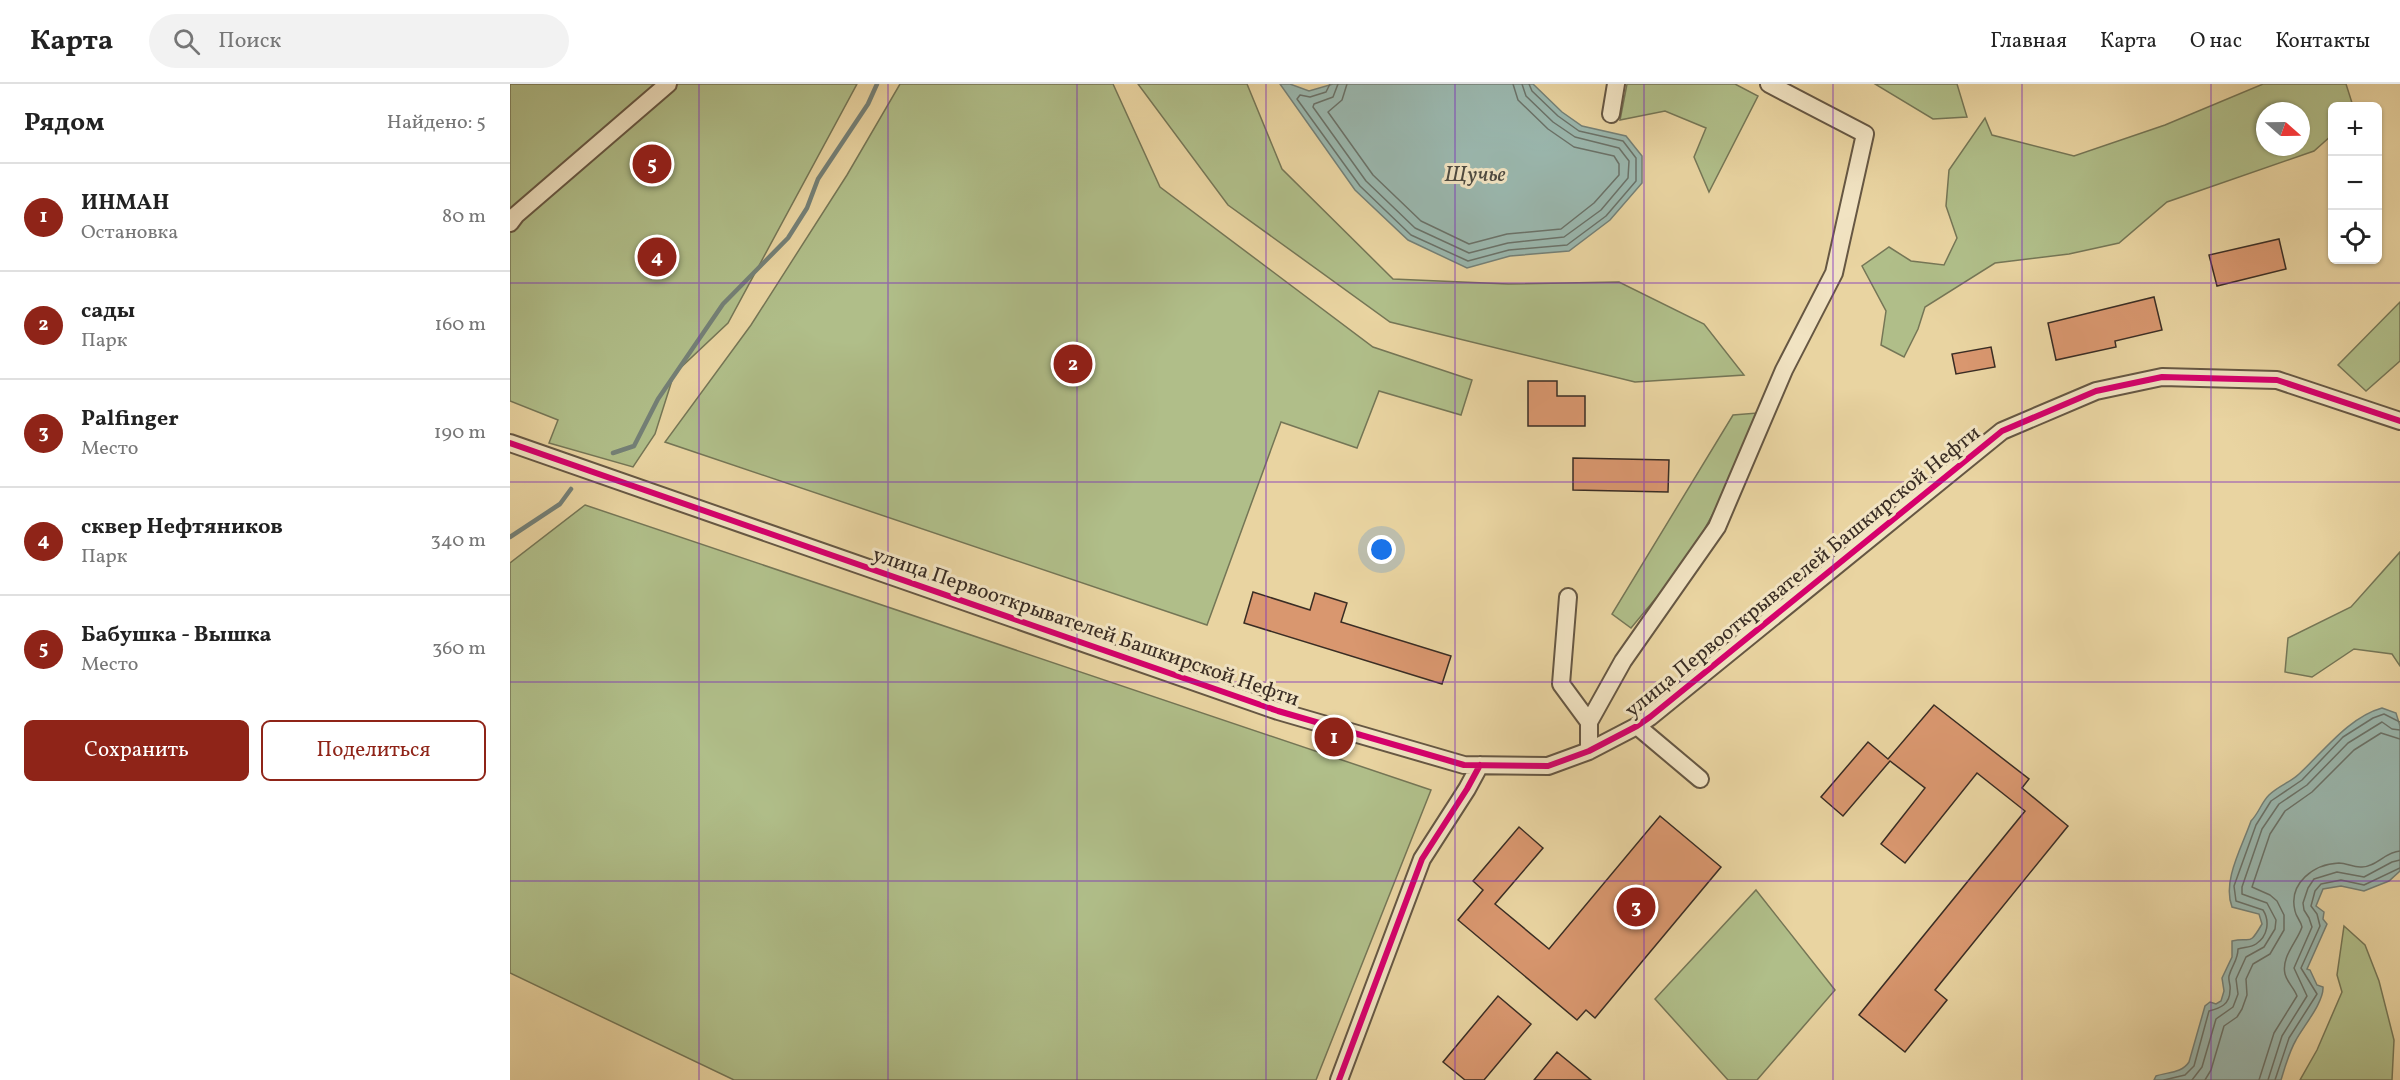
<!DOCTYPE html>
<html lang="ru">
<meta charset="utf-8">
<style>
:root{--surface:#fff;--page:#f2f2f2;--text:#222;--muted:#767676;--line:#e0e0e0;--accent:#8f2418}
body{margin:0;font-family:Vollkorn,serif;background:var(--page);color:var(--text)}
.controls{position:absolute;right:18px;top:18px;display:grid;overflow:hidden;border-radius:9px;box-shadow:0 2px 4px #0004}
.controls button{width:54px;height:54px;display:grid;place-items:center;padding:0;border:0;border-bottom:2px solid var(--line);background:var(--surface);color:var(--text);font:30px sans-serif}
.compass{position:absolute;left:1746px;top:18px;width:54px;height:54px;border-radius:50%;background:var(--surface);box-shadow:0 2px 4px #0004;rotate:110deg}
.you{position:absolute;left:872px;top:466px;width:21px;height:21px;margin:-15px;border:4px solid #fff;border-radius:50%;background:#1a73e8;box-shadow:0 0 0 9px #1a73e833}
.badge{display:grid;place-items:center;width:39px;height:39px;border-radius:50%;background:var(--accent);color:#fff;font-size:20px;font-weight:700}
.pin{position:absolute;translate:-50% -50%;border:3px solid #fff;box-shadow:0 2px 6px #0006}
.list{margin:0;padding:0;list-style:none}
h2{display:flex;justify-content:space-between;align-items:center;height:78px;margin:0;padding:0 24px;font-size:26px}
h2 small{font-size:20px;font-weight:400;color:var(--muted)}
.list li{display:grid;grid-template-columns:39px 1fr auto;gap:18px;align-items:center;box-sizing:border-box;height:108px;padding:0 24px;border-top:2px solid var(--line)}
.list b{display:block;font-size:22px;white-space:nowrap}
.list p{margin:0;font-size:20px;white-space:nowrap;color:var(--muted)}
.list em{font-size:20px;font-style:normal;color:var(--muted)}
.actions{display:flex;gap:12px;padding:18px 24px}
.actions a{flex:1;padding:14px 0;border:2px solid var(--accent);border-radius:9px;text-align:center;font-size:21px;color:var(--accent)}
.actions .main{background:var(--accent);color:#fff}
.icon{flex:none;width:33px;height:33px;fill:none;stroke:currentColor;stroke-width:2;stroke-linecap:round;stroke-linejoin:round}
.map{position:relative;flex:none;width:1890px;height:996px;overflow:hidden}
header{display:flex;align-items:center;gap:36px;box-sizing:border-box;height:84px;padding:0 30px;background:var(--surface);border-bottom:2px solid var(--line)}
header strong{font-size:28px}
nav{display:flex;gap:33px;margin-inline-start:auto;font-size:21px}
.search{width:420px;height:54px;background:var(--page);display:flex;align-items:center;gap:15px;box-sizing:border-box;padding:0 21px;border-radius:33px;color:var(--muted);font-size:22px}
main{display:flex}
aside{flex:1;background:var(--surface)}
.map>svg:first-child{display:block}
</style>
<header>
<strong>Карта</strong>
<div class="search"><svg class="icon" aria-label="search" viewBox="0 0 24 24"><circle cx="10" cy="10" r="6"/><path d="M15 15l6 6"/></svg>Поиск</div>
<nav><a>Главная</a><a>Карта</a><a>О нас</a><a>Контакты</a></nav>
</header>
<main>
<aside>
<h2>Рядом<small>Найдено: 5</small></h2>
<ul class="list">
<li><span class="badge">1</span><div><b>ИНМАН</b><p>Остановка</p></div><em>80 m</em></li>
<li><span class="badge">2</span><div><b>сады</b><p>Парк</p></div><em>160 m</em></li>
<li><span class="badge">3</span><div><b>Palfinger</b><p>Место</p></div><em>190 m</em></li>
<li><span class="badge">4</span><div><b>сквер Нефтяников</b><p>Парк</p></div><em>340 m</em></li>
<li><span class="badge">5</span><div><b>Бабушка - Вышка</b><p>Место</p></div><em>360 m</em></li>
</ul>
<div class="actions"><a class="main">Сохранить</a><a>Поделиться</a></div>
</aside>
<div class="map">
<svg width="1890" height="996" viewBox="0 0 1890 996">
<rect width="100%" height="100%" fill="#e9d4a1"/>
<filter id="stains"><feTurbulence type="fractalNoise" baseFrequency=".00333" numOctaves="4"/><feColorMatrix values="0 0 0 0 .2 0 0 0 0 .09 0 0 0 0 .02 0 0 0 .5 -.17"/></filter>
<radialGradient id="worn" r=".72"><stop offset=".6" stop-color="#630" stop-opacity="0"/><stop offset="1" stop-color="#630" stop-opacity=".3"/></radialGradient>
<path fill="#b0be89" stroke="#757656" stroke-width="1.5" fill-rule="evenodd" d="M0,0H347L218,239L164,290L145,350L123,383L39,359L48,336L0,317Z
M390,0H603L650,103L863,263L962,296L951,331L869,307L847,364L771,338L697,541L155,358L241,241L337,91Z
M628,0H737L772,85L883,195L998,200L1109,198L1194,240L1234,291L1125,298L880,238L718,121Z
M1117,0H1225L1248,12L1199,108L1184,73L1196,44L1155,27L1110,36Z
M1365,0H1447L1457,33L1423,35Z
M1753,0H1836L1843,22H1822V51L1804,67L1657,118L1609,159L1559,170L1485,179L1415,223L1408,245L1394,273L1371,261L1376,227L1352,182L1379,163L1401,177L1434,181L1447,154L1436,122L1439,86L1475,34L1482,51L1564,72L1655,41ZM1755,27H1791V63H1755Z
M1890,218V277L1856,307L1828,281Z
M1247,329L1211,415L1177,477L1121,544L1102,530L1223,331Z
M75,421L921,706L806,996H224L0,889V479Z
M1890,468V582L1882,570L1844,565L1802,593L1775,588L1778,554L1841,523Z
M1246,806L1325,906L1247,996H1218L1145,915Z
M1834,842L1855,861L1869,897L1884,956L1882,996H1790L1807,966L1832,908L1827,891Z"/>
<path fill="#9ab7ae" stroke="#748077" stroke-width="1.5" d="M770,0H780L799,7L823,0H1023L1052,28L1072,42L1116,52L1132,72V99L1100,136L1059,167L1000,172L957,184L898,156L845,106Z
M1872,624L1886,629L1890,642V787L1879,797L1854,807L1831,802L1813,805L1806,822L1814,828L1813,835L1817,840L1797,885L1800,886L1807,901L1813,903C1814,918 1793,943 1786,956C1779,968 1775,983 1771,996H1644L1646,992C1658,988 1672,989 1679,978L1695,922L1700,918L1706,920L1711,917L1714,907L1712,894L1722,873V857C1742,852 1738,864 1752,840L1749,830L1722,823C1712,797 1732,763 1741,737C1749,729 1751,719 1759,711C1768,702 1781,698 1789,690C1813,668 1839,633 1872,624Z"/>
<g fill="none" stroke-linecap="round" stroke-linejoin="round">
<path stroke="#6a7269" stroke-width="1.5" d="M820,0L816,8L800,13L790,11L787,15L850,102L901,151L958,177L999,166L1057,161L1096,132L1126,97V74L1113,57L1069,47L1048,32L1022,7L1019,0
M828,0L823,13L804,20L803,23L856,97L905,144L959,169L998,159L1054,153L1091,126L1118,94L1119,77L1109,64L1065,53L1043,38L1016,12L1012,0
M837,0L832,16L818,28L863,91L911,137L959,160L997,150L1051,145L1084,119L1109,91V80L1104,72L1064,63L1038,45L1008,16L1003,0
M1654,996L1675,991L1684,982L1699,927C1710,924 1720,921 1720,906C1721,901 1718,897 1719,892C1722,881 1728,876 1728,865C1734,863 1740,864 1746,860C1758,852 1760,837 1753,826L1726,817L1724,802L1746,741L1761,717L1792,696L1833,653L1863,634L1874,630L1890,638
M1682,996L1692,983L1706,935L1723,923L1728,910L1726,895L1736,873L1754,863L1765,845L1766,836L1757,819L1732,810V803L1752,745L1769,720L1797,701L1838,659L1872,638L1882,645L1890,646
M1695,996L1701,986L1714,942L1727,933L1732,925L1737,911L1736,895L1743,880L1760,870L1774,846V831L1767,817L1760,811L1742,803L1760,750L1775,727L1802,708L1844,666L1871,649L1890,655
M1749,996L1764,949L1787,912C1784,904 1777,898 1775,890C1771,873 1787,858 1792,843C1791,837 1786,833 1785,827C1778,799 1804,780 1829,779C1837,779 1844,784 1852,783C1866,783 1875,768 1890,767
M1758,996L1772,952L1797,912L1784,884L1802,843L1799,834L1794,826L1793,819L1798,804L1804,795L1827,788L1854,793L1882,778L1890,776
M1765,996L1779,954L1807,910L1791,884L1810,842L1807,830L1801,822L1805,807L1811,800L1831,796L1854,801L1890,784"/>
<path stroke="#748077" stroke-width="4.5" d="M103,369L124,362L148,315L213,220L278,154L297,124L308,95L358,20L367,0
M0,453L50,420L61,405"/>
</g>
<path fill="#d9976f" stroke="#3a2d24" stroke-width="1.5" d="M1769,155L1776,185L1707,202L1699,171Z
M1644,213L1652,246L1605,257L1606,263L1546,276L1538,239Z
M1481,263L1485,283L1446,290L1442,270Z
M1018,297H1047V312H1075V342H1018Z
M1063,374L1159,376L1158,408L1063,406Z
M743,508L800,526L805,509L837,519L831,538L941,572L932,600L734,539Z
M1424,621L1519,695L1512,704L1558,742L1425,906L1437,916L1395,968L1349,931L1515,727L1467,689L1395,779L1371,760L1415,704L1380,677L1333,732L1311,713L1358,658L1378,675Z
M1150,732L1211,783L1085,934L1076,926L1067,936L948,836L973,806L963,797L1009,743L1033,764L985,820L1039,865Z
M988,912L1021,940L974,996H955L933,978Z
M1047,968L1081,996H1024Z"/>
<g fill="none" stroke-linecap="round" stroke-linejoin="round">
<g stroke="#665743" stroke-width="20">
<path id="minor" d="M1101,30L1106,0
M0,139L6,131L158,0
M0,359L768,627L954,681L1038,682L1079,667L1127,642L1140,633L1492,347L1586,307L1652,293L1767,296L1890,337
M1058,513L1051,600L1079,638
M1127,642L1190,695
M1079,667V638L1113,577L1207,443L1274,286L1324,189L1355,50L1259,0
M829,996L912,775L957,705L970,681"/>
</g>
<use href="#minor" stroke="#f1e3c2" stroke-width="16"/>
<g stroke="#f1e3c2" stroke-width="10">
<path id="cycleway" d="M0,359L768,627L954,681L1038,682L1079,667L1127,642L1140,633L1492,347L1586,307L1652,293L1767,296L1890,337
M829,996L912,775L957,705L970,681"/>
</g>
<use href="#cycleway" stroke="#d6006c" stroke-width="6"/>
</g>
<path fill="none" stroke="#7b2cbf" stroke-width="1.5" stroke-opacity="0.55" d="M189,0V996M378,0V996M567,0V996M756,0V996M945,0V996M1134,0V996M1323,0V996M1512,0V996M1701,0V996M0,199H1890M0,398H1890M0,598H1890M0,797H1890"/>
<g text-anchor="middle" stroke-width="6" stroke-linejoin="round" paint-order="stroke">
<g font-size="21" fill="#3a2d24" stroke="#f1e3c2">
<text transform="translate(1292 487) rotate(-39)" y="7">улица Первооткрывателей Башкирской Нефти</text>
<text transform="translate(576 542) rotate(19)" y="7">улица Первооткрывателей Башкирской Нефти</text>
</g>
<g font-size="22" font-style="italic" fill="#4d4940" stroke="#f1e3c2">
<text x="965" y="97">Щучье</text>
</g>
</g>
<rect width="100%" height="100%" filter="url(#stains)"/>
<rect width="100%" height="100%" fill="url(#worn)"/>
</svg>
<div class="controls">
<button>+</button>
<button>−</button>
<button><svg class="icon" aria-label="locate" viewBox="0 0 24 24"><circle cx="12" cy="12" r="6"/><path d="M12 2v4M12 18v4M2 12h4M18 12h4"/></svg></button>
</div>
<svg class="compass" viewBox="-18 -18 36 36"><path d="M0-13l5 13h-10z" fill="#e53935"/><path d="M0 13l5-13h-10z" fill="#767676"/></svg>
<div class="you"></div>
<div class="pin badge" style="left:824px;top:653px">1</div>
<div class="pin badge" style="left:563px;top:280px">2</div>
<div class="pin badge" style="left:1126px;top:823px">3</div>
<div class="pin badge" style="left:147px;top:173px">4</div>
<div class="pin badge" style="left:142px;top:80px">5</div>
</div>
</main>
